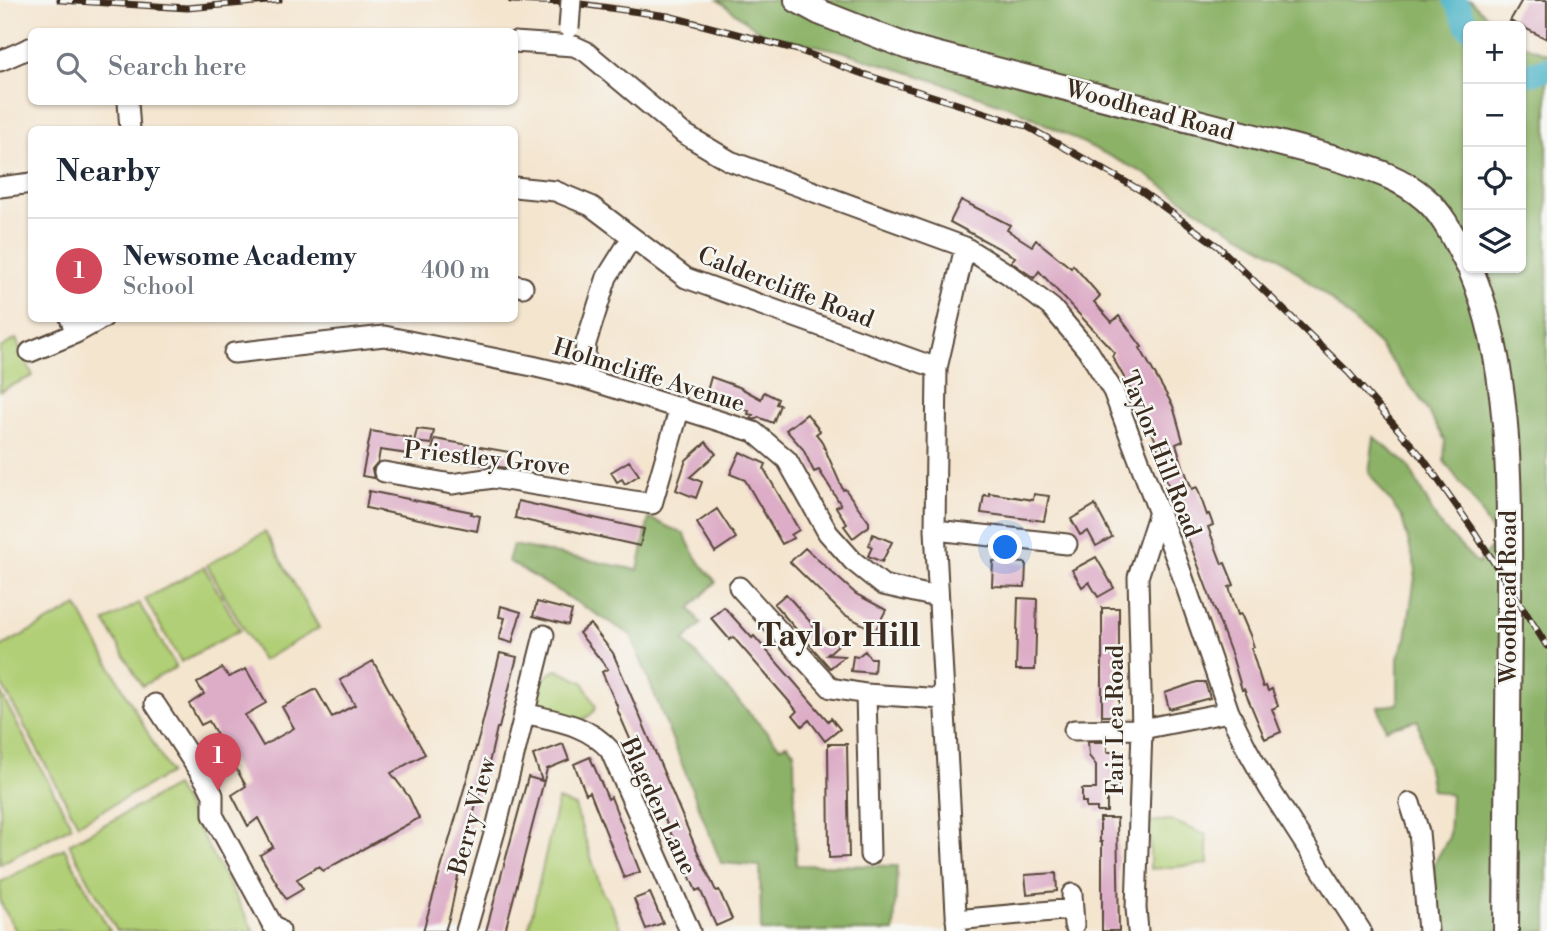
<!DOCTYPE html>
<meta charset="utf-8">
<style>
:root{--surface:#fff;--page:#f2f2f3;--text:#1f2937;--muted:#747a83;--line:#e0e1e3;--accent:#d1495b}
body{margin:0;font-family:"Libre Bodoni",serif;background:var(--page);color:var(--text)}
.controls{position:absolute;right:21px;top:21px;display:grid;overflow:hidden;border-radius:10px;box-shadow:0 2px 5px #0004}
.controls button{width:63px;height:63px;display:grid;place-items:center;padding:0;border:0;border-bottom:2px solid var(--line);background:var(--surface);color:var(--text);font:35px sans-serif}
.you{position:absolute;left:1006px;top:548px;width:24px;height:24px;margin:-18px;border:5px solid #fff;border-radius:50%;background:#1a73e8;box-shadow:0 0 0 10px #1a73e833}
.badge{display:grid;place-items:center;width:46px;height:46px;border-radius:50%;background:var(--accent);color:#fff;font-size:23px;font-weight:700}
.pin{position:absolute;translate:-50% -58px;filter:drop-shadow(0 2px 4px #0008)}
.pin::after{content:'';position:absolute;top:37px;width:24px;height:21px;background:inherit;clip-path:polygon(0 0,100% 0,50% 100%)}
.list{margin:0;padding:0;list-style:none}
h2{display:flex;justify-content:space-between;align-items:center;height:91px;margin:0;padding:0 28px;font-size:30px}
h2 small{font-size:23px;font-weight:400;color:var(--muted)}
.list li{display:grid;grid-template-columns:46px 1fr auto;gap:21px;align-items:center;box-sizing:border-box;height:105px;padding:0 28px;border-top:2px solid var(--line)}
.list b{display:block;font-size:26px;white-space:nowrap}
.list p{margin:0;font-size:23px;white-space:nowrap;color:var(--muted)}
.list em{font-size:23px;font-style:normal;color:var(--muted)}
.icon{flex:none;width:38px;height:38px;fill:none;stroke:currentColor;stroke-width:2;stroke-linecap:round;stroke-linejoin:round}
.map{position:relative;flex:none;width:1547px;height:931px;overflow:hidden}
.search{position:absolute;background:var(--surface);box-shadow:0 2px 5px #0004;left:28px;top:28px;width:490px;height:77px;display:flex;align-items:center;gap:18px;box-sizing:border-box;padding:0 24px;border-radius:10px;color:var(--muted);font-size:26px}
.panel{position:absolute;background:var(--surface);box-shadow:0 2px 5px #0004;left:28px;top:126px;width:490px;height:196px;border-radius:10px}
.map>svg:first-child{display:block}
</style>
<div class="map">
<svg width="1547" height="931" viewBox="0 0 1547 931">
<rect width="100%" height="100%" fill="#f6f6f2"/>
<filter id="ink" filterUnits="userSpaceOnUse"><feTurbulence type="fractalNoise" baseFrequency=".0143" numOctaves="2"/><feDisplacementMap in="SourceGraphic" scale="14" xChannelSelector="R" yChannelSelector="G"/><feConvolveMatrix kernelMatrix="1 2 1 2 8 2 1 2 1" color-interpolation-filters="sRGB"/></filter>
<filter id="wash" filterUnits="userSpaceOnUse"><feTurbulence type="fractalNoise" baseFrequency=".00686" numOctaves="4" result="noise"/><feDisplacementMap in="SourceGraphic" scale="28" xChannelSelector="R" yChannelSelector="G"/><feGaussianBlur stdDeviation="1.57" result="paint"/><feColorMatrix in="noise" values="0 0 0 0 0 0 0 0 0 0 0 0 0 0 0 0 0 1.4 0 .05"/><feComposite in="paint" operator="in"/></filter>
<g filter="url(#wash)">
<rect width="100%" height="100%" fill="#f4e5cf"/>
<path fill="#b1cf76" stroke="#767c4a" stroke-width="2" d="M16,339L33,376L0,391V348Z
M265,532L319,628L262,661L207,565Z
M204,567L240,630L181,662L145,599Z
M139,603L176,667L142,686L105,622Z
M77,606L170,773L78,824L0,681V647Z
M557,670L583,682L596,707C594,713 587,718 581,720L545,709C535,693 538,677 557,670Z
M0,692L72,826L0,864Z
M175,786L254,931H117L69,844Z
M558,800L575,806L602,892L608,900L622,931H528Z
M1170,820L1206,835L1208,864L1150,869V822Z
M64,848L110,931H16L0,902V882Z"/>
<path fill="#8cb267" stroke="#646e42" stroke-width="2" d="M718,0H1470L1498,26H1468V268H1521V44L1547,54V931H1433L1436,902L1434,864L1449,837L1451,795L1432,790L1418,720L1386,729L1378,707L1398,704V657L1406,638L1416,570L1402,518L1369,473L1374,437L1408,465L1439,524L1478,564L1496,541L1479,508L1444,461L1445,440L1419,397L1379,345L1332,301L1278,256L1207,216L1142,172L1015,109L942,83L841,51L763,34Z
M649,518L684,534L696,558L716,582L690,608L701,624L684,641L780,747L787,744L794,752L796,865L897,866L894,931H761L760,866L721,863L631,635L508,561L513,545L638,570Z"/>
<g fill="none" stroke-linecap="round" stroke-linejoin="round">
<path stroke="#49b2c7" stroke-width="24" d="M1455,0L1468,27
M1521,76L1547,69"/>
</g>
<g id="blocks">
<path fill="#ddadc7" d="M1522,0H1547V39L1510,21Z
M961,200L1010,225L1007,230L1032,246L1036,240L1071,268L1073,265L1100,296L1094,302L1112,322L1119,316L1142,347L1140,348L1173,406L1183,441L1176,444L1183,466L1192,489L1197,487L1207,515L1209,514L1213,525L1208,527L1222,564L1225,563L1234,585L1229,587L1238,615L1241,614L1250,635L1254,647L1251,648L1263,687L1266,686L1268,691L1272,689L1278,706L1272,709L1281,732L1265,739L1244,689L1242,690L1232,656L1167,482L1155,439L1141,408L1112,356L1115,353L1039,271L1034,278L1011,262L1015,257L950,222Z
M711,377L739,387L761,399L764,392L778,399L776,404L780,405L773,423L758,417L755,420L751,418L753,415L748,414L749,411L706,395Z
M807,414L820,431L816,434L821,440L843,490L845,489L869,522V526L853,538L844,526L847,524L836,507L841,505L819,470L814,472L803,449L786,430Z
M417,429L434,431L431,444L414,442Z
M371,431L411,438L408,454L380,450L378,462L372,469L374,478L362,476Z
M435,439L509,452L506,468L439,458L440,456L431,454Z
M706,442L716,454L690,477L702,482L696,498L676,490L686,460Z
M740,452L766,464L764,469L799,530L791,535L794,538L782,544L745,480L730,474Z
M629,461L639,475L625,484L622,479L617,482L611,472Z
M369,491L472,512L471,514L480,516L477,531L366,508Z
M989,493L1033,500L1034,494L1049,496L1044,521L981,513L984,495L989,496Z
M518,501L644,529L640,546L515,518Z
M1095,505L1112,537L1096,546L1088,531L1080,535L1071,519Z
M717,509L736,538L715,552L697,523Z
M873,534L892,542L882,562L868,556L872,547L869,545Z
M805,548L856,594L886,610L875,631L843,614L790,562Z
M1096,557L1114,588L1098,597L1089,582L1082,587L1072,570Z
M993,561L1026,563L1025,587L992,586Z
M786,594L826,640L831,636L838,645L827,655L845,656L830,668L774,604Z
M1018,598L1037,599L1035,670H1016Z
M537,602L572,611L568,625L533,616Z
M501,606L521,612L512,643L499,639L505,618L499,617Z
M724,607L752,638L754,636L828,721L831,718L840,729L825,741L809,720L802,726L793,715L797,711L787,699L733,637L730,640L711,618Z
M1102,608H1119V716H1102Z
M590,624L613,653L695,846L716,891L719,890L732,919L716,926L700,889L696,891L617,709L618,708L602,672L608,669L579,633Z
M865,651L870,658H875L874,673L851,671L853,656L857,657Z
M500,653L517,657L499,728H497L487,772H485L463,852L450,915L445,931H423L479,737Z
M373,661L425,754L391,773L409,797L419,818L323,871L319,866L297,879L303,889L286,899L260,855L273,847L258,818L248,826L232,795L246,786L209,721L201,725L189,704L204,694L197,683L222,668L229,677L246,669L266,703L245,715L263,746L294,728L282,707L316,689L332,717L355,705L340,680Z
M1197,682H1205L1210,698L1169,709L1165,693Z
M1088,742H1107V752H1120L1118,786H1107V812H1097V808H1086V802H1082V789H1096V765L1089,756Z
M563,744L569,760L547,769L505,931H486L528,777L542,781L533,755Z
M828,744H847L849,857L829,858Z
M590,757L608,799L611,797L640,872L624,878L590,792L586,794L574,764Z
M1100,818H1117L1119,931H1102V842H1100Z
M1056,873L1057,891L1027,894L1025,875Z
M650,893L663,923L646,929L634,899Z"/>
</g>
</g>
<g filter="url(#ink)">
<use href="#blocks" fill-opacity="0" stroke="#574639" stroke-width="2"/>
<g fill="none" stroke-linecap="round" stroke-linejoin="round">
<g stroke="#574639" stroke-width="23">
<path id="minor" d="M514,42L574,46L585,51L683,133L730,161L965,247L1008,274L1052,308L1089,352L1113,391L1180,569L1229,712L1247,749L1269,788L1361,931
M0,61L32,47
M128,102L130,130
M0,187L32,183
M514,187L555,191L591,206L686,278L937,368
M514,285L523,287
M76,333L103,318
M30,352L76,333L70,318
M234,353L384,336L532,366L583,378L754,432L787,460L828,533L853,561L883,585L937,597
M583,378L586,343L607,277L632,237
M384,472L452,484L493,478L652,504L680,407
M935,530L1067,544
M739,587L831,688L866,694L943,699
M866,694L870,855
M155,704L207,783L213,795V815L272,924L280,931
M524,713C556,721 587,724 610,750L690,931
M1074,730L1142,729L1229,712
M1410,803L1419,832L1428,931
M1072,894L1074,925
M956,920L1073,909
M466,931L497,824L544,635
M957,931L935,530L937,368L965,247
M1138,931L1136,908L1142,729L1138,577L1159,512"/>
</g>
<g stroke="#574639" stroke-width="28">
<path id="major" d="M797,0L819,12L908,47L1336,158C1367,168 1399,176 1424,198C1444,214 1456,243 1468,265
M1470,268C1514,370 1509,503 1509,613C1509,719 1508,825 1506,931"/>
</g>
<use href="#minor" stroke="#fff" stroke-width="19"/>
<use href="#major" stroke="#fff" stroke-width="24"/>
<g stroke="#3b2a1e" stroke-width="7">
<path id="rail" d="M60,0L187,8L279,0
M511,0L566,2L668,16L798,50L860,73L1026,126L1140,190L1219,247L1349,373L1422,457L1472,528L1547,646"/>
</g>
<use href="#rail" stroke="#f6f6f2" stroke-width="4.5" stroke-dasharray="13" stroke-linecap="butt"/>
<g stroke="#574639" stroke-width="23" stroke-linecap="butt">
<path id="minor-bridge" d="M569,28L571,0"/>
</g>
<use href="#minor-bridge" stroke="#fff" stroke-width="19"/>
</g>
</g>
<g text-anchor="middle" stroke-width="5" stroke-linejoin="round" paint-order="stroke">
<g font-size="24" fill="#3b2a1e" stroke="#f6f6f2">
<text transform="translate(1150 110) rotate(15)" y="8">Woodhead Road</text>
<text transform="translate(786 287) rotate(21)" y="8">Caldercliffe Road</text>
<text transform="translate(649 375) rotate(17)" y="8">Holmcliffe Avenue</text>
<text transform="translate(1161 454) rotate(68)" y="8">Taylor Hill Road</text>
<text transform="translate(487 458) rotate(6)" y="8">Priestley Grove</text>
<text transform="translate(1508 597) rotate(-90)" y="8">Woodhead Road</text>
<text transform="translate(1115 720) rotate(-90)" y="8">Fair Lea Road</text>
<text transform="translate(659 806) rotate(65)" y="8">Blagden Lane</text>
<text transform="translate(472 816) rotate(-75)" y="8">Berry View</text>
</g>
<g font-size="32" font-weight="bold" fill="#3b2a1e" stroke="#f6f6f2">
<text x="839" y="646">Taylor Hill</text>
</g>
</g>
</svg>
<div class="controls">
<button>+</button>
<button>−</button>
<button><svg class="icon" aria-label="locate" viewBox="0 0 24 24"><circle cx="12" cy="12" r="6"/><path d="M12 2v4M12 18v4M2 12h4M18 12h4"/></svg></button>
<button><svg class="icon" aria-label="layers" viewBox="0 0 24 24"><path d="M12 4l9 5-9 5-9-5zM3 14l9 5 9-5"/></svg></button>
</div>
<div class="you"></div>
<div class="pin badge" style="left:218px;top:791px">1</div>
<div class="search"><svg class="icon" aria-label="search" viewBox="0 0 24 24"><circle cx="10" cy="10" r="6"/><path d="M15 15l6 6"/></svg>Search here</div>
<section class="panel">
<h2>Nearby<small></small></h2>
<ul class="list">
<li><span class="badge">1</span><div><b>Newsome Academy</b><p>School</p></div><em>400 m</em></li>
</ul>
</section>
</div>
